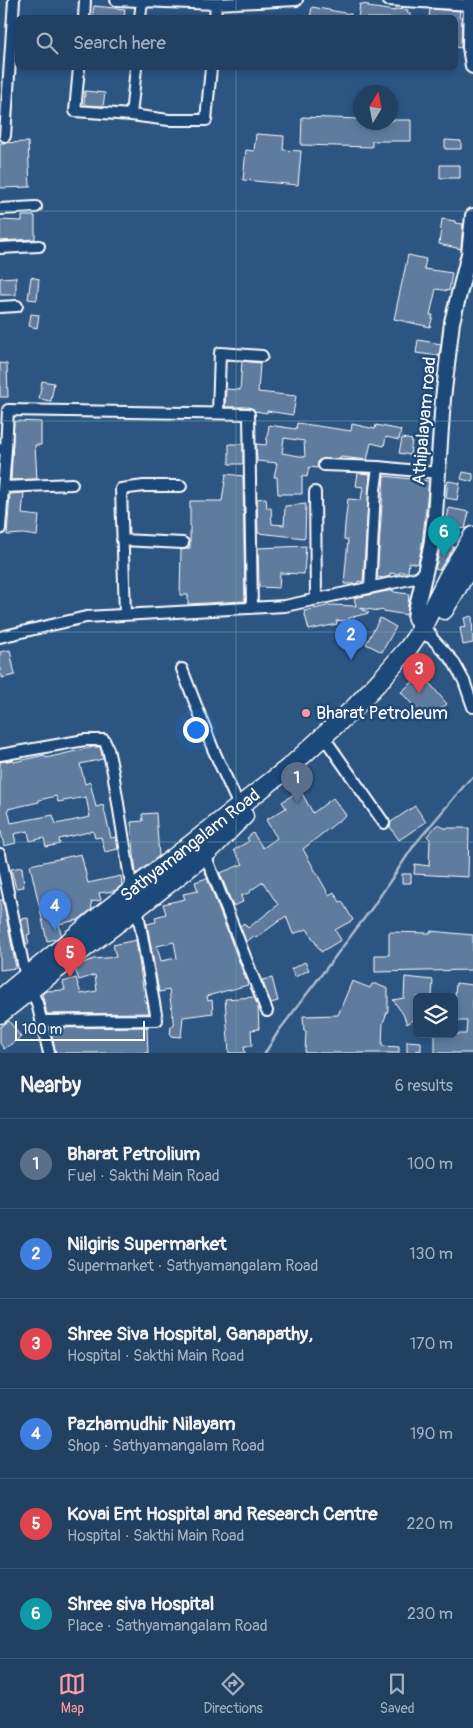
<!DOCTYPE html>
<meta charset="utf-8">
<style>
:root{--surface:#214062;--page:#294768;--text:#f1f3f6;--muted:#a2afbe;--line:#3e5977;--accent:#ff9aa2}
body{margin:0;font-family:Pangolin,sans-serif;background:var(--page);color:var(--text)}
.controls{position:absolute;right:15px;bottom:15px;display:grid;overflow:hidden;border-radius:8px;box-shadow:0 2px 8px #0003}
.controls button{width:45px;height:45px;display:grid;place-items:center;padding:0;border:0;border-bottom:1px solid var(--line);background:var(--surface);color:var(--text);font:25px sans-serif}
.compass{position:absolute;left:353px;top:85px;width:45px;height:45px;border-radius:50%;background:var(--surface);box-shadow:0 2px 8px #0003;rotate:10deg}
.scale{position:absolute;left:15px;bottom:12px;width:130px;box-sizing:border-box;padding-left:5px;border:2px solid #fff;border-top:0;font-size:14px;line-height:18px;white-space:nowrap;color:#fff;-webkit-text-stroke:4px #1f4a7a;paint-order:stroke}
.you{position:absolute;left:195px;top:729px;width:18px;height:18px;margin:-12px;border:4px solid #fff;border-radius:50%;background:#1a73e8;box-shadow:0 0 0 8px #1a73e833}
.badge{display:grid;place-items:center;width:32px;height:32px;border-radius:50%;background:var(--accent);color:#fff;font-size:16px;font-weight:700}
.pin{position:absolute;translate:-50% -41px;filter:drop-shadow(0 1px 2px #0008)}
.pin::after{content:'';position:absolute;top:26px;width:18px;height:15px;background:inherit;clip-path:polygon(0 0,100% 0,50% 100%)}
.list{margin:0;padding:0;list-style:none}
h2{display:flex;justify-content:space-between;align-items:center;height:65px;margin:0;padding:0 20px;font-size:21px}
h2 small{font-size:16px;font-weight:400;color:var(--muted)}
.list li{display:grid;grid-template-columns:32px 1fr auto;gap:15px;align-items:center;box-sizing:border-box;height:90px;padding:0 20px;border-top:1px solid var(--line)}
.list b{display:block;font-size:19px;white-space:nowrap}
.list p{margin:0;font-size:16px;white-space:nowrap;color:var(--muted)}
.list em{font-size:16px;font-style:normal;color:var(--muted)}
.icon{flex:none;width:28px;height:28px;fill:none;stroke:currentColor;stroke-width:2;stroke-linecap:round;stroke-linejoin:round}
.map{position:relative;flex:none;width:473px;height:1053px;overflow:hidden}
.search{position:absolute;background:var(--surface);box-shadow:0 2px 8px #0003;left:15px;right:15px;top:15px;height:55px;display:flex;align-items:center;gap:12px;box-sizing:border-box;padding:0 18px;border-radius:8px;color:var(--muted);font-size:19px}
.sheet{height:605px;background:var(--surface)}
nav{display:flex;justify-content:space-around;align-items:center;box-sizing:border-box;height:70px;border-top:1px solid var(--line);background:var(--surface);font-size:14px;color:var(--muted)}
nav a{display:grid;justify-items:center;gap:2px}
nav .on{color:var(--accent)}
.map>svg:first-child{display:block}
</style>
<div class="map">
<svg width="473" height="1053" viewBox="0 0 473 1053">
<rect width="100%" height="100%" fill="#2c5582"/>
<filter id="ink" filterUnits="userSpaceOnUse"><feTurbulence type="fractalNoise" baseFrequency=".02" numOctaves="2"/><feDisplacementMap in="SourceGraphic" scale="10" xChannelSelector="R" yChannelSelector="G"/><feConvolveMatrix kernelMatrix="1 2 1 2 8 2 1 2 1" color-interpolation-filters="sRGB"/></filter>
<g filter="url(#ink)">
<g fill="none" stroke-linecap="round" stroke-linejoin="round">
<path stroke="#acbcce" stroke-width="2.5" d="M265,1053L278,1032L372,908L415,844L469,780L473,778"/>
</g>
<path fill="#5e7c9f" stroke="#fff" fill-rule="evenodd" d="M360,4L369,5L368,7L395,11V9L408,10L407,13H410V18H358Z
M94,6L125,9L124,18H92Z
M312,7L351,14V18H310Z
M430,9L460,11L459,17H462L461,48L456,47V18H429Z
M85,91L105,93L103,106L84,105Z
M302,117L360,119V122H390V120H411V141H372V147L301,145Z
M256,134L284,136L283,150L301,151L298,185L243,180L246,150L254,151Z
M445,140L461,141V149H445Z
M28,142L30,187L0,188V143Z
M440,165H460V178H440Z
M22,216H35V239L0,241V220L22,221Z
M442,219L455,221V223L463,224L461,249L439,244Z
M408,255L426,259L424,269L452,273L449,291L436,289L430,315H433L430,327L394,319Z
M16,277V295H0V278Z
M31,277L39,279L37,300L28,299Z
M31,314L39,315L37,328L29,326Z
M418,340L441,344L439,356L416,353Z
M242,361L260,363L258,392L296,396L293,415L267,411V413L255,411L249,407H225L226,389L240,390Z
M0,363L7,364L8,397H0Z
M42,381L54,383L51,401L39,399Z
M14,421L41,422V445H35L37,479L11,480Z
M297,423L351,431L352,424L375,429L376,425L401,430L399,440L386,437L384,446L371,443L367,460L341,457L340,459L319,460L317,468L309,467L307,477L302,476V494H278L277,477H274L277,463L257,461L256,444L266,445L269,425L296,429ZM284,438L304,441L305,457L282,453Z
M402,438L412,440L410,455L399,453Z
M229,444H243V464H229Z
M463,472L473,474V482L461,479Z
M358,473L370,474L363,582L358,581V583L354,584H344L348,540L344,539L345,524L348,499L361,500L363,487L356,486Z
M226,474L243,476L245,601L188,604V595H180L181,550L190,548V501H222Z
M384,476L429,481L422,545L418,564L409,562L408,572H400L399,574L390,573V576L383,578L377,577Z
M448,481L460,483L457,500L446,498Z
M24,493L22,514L39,516L37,536L23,534L7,535L10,494Z
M266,498L267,508H271L272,524L284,525L285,506L306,504L305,538L258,533L257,499Z
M449,508L469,512L465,529L446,525Z
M442,542L454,547L439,570L435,569Z
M306,546L304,574L280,573L279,588L259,587L258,548Z
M393,590L394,592L409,594L407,615L383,611L384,610L379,611L360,608L369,613L349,618V620L336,621L337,624L309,630L304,611L331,605L356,606L354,598Z
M472,616L473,643L463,645L460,628L466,627L464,618Z
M380,618L396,627L382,652L366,644Z
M10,650L15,675L2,678V675H0V652Z
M422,674L447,704L427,721L401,692Z
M93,747H100L103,759L80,764L85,784L90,782L96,807L103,805L111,838L116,837L118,849L105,852L101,837L95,838L93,831L59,839L60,844L46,847L44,838L30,841L28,831L14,834L16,843L4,846L0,827V762L13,760L14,762L45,755L46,758ZM56,796L58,802L86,797L90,817L56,824L53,815L11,823L8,809L39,802V800Z
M300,790L313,813L333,798L346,815L303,849L329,895L334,892L340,902L342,901L353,920L335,930L341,940L321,952L307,929L293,934L286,916L256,938L254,936L246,942L240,926L244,923L248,928L278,905L263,882L250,891L251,892L241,896L243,902L233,906L220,873L243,864L234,850L249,841L247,838L253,833L263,848L277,838L266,820L286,808L282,802Z
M415,806L426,822L399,840L390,827L391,822Z
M156,813L159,856L136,874L131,822L143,821L142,814Z
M438,824L444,828H469L468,877L414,874L415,864L429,866L430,839L427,836Z
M81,854L88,883L121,876L122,885L114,891L99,893L101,900L91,902L92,909L78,920L59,924L61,934L56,939L47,941L30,865Z
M22,867L24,887L16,888L11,869Z
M402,874H411V883H402Z
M207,878L248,985L207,996L208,1001L212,1000L213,1013L183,1017L181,1037L170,1036L171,1026H174L169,990L159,992L147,924L156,922L155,917L166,914L163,904L185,899L183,894L198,891L195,882ZM174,942L177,958L161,961L157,946Z
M0,900H3L16,968L0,970Z
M28,918L30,934L27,935L29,944H26L21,919Z
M430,931L473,935V970L375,972V955H389V932L430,933Z
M136,940L145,1002H147L149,1013L47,1014L42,994L46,991L65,990L63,982L76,978L81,994L97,991L95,975L79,980L75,969L83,963L94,959L116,957L113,945Z
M305,962L309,970L295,977L291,969Z
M405,977L433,980L432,997H417V1018L407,1024L403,1014L393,1000L404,998Z
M272,978L278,1001L271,1003L262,980Z
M352,981L370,988L372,984H376L388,989V1010L383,1023L382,1046L399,1047V1053H305L306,1031H304L303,1016L338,1015Z
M456,983L473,985V1053H435V1034H466L467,1021H457L454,1009Z
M254,997L258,1006L259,1029L251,1030L252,1046H244L245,1053H229L225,999Z
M9,1021L21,1037L4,1049L0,1043V1027Z
M147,1027L148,1053H56L50,1028Z
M407,1041L421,1042V1051L417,1050V1053H407Z"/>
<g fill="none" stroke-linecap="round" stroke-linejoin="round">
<g stroke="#fff" stroke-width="14">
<path id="street" d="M116,0L216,4L297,0
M388,0L471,5
M84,18L85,0
M140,18L142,0
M215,18L216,4
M79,68L75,111L131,115L136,68
M131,115L169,120H206L211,68
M5,136L14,0
M0,209L36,207
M0,248L39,246
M0,307L17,306
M218,413L220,353L262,356
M6,449L8,410L249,414L252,608
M324,465L378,467
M4,487L72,484
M315,492L316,598
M0,529L6,449H1
M122,540L183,543
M370,588L375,490L378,467L437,473
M125,614L121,489L144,486H181
M429,635L453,661L464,681L473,707
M0,637L86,617L285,606L424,576
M182,669L213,749L239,806
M328,743L384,823
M0,755L85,740H104L108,749L113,772L132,891
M0,854L26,978L37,1003L49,1053
M205,854L251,972L267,1011
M41,1021L157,1020L137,907"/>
</g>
<g stroke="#fff" stroke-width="18">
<path id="secondary" d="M471,0L470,47L473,66
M429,635L415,619L416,610L431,547L435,515L443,399L452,322L469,254L473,216"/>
</g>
<g stroke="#fff" stroke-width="21">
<path id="highway" d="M444,610L473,561
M0,999L107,910L292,765L354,708L384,676L409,647L422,628L449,575L473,536
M0,1014C67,960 137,910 203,856C218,844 230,828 244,816"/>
</g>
<use href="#street" stroke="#1f4a7a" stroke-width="10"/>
<use href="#secondary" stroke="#1f4a7a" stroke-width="14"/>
<use href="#highway" stroke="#1f4a7a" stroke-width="18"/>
</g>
</g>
<path fill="none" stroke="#6fada8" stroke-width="1" stroke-opacity="0.55" d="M236,0V18M236,68V1053M0,211H473M0,421H473M0,632H473M0,842H473"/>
<circle fill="#ff9aa2" stroke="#1f4a7a" stroke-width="2" cx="306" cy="713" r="5"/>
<g text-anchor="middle" stroke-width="5" stroke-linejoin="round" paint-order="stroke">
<g font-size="18" fill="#fff" stroke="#1f4a7a">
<text transform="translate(424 421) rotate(-85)" y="6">Athipalayam road</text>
<text transform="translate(190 845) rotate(-38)" y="6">Sathyamangalam Road</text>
</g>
<g font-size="18" fill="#fff" stroke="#1f4a7a" text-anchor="start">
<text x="316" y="719">Bharat Petroleum</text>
</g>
</g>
</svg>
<div class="controls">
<button><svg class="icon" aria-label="layers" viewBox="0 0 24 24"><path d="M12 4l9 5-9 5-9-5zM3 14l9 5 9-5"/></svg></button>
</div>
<svg class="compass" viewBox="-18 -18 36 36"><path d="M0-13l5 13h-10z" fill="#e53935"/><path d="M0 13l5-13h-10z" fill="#a2afbe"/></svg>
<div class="scale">100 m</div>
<div class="you"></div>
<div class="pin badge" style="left:297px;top:803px;background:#5c6f8a">1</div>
<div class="pin badge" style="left:351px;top:660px;background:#3f7fe0">2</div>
<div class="pin badge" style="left:419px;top:694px;background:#e0444e">3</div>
<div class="pin badge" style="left:55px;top:931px;background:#3f7fe0">4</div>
<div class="pin badge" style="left:70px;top:978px;background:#e0444e">5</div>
<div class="pin badge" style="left:444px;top:557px;background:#0f9aa8">6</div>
<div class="search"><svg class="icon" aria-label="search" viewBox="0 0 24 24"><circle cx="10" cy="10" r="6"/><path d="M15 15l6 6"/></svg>Search here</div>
</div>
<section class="sheet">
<h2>Nearby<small>6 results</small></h2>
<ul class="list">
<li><span class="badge" style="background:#5c6f8a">1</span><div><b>Bharat Petrolium</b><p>Fuel · Sakthi Main Road</p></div><em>100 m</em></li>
<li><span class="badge" style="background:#3f7fe0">2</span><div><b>Nilgiris Supermarket</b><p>Supermarket · Sathyamangalam Road</p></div><em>130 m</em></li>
<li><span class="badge" style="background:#e0444e">3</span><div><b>Shree Siva Hospital, Ganapathy,</b><p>Hospital · Sakthi Main Road</p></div><em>170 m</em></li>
<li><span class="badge" style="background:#3f7fe0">4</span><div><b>Pazhamudhir Nilayam</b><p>Shop · Sathyamangalam Road</p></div><em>190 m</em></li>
<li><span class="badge" style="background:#e0444e">5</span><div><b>Kovai Ent Hospital and Research Centre</b><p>Hospital · Sakthi Main Road</p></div><em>220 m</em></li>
<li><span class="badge" style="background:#0f9aa8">6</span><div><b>Shree siva Hospital</b><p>Place · Sathyamangalam Road</p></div><em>230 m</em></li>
</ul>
</section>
<nav>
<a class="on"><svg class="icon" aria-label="map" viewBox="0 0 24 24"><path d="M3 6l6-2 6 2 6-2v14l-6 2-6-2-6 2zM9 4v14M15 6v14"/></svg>Map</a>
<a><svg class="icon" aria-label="directions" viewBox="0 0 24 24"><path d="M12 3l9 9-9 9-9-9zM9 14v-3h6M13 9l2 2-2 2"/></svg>Directions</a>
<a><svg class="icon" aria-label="saved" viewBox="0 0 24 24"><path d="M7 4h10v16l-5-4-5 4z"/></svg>Saved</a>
</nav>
